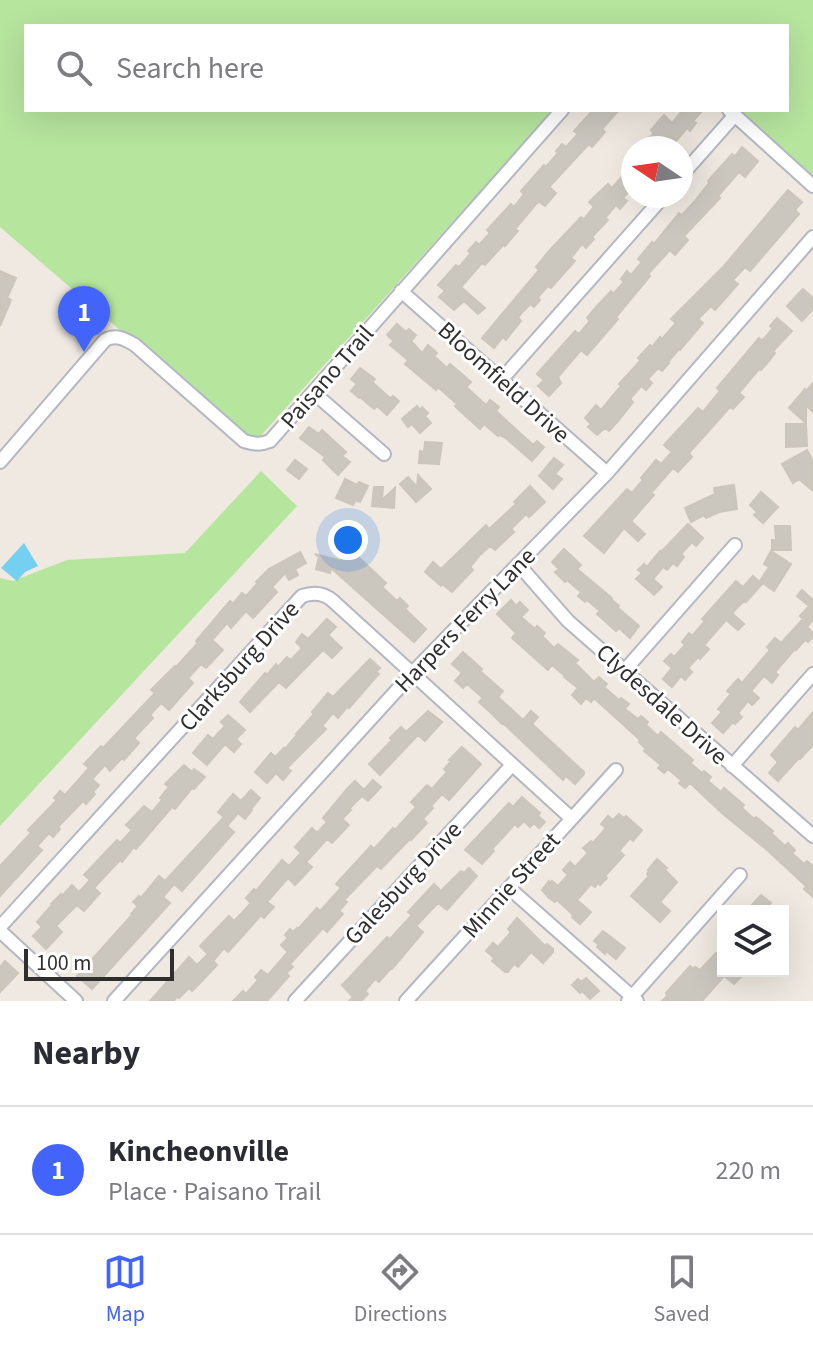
<!DOCTYPE html>
<meta charset="utf-8">
<style>
:root{--surface:#fff;--page:#f7f7f7;--text:#2b2b33;--muted:#7c7c81;--line:#e1e1e2;--accent:#4264fb}
body{margin:0;font-family:"Source Sans 3",sans-serif;background:var(--page);color:var(--text)}
.controls{position:absolute;right:24px;bottom:24px;display:grid;overflow:hidden;border-radius:0px;box-shadow:0 8px 32px #0002}
.controls button{width:72px;height:72px;display:grid;place-items:center;padding:0;border:0;border-bottom:2px solid var(--line);background:var(--surface);color:var(--text);font:40px sans-serif}
.compass{position:absolute;left:621px;top:136px;width:72px;height:72px;border-radius:50%;background:var(--surface);box-shadow:0 8px 32px #0002;rotate:283deg}
.scale{position:absolute;left:24px;bottom:20px;width:150px;box-sizing:border-box;padding-left:8px;border:4px solid #2e2e2e;border-top:0;font-size:22px;line-height:28px;white-space:nowrap;color:#2e2e2e;-webkit-text-stroke:6px #fff;paint-order:stroke}
.you{position:absolute;left:348px;top:540px;width:28px;height:28px;margin:-20px;border:6px solid #fff;border-radius:50%;background:#1a73e8;box-shadow:0 0 0 12px #1a73e833}
.badge{display:grid;place-items:center;width:52px;height:52px;border-radius:50%;background:var(--accent);color:#fff;font-size:26px;font-weight:700}
.pin{position:absolute;translate:-50% -66px;filter:drop-shadow(0 2px 4px #0008)}
.pin::after{content:'';position:absolute;top:42px;width:28px;height:24px;background:inherit;clip-path:polygon(0 0,100% 0,50% 100%)}
.list{margin:0;padding:0;list-style:none}
h2{display:flex;justify-content:space-between;align-items:center;height:104px;margin:0;padding:0 32px;font-size:34px}
h2 small{font-size:26px;font-weight:400;color:var(--muted)}
.list li{display:grid;grid-template-columns:52px 1fr auto;gap:24px;align-items:center;box-sizing:border-box;height:128px;padding:0 32px;border-top:2px solid var(--line)}
.list b{display:block;font-size:30px;white-space:nowrap}
.list p{margin:0;font-size:26px;white-space:nowrap;color:var(--muted)}
.list em{font-size:26px;font-style:normal;color:var(--muted)}
.icon{flex:none;width:44px;height:44px;fill:none;stroke:currentColor;stroke-width:2;stroke-linecap:round;stroke-linejoin:round}
.map{position:relative;flex:none;width:813px;height:1001px;overflow:hidden}
.search{position:absolute;background:var(--surface);box-shadow:0 8px 32px #0002;left:24px;right:24px;top:24px;height:88px;display:flex;align-items:center;gap:20px;box-sizing:border-box;padding:0 28px;border-radius:0px;color:var(--muted);font-size:30px}
.sheet{height:232px;background:var(--surface)}
nav{display:flex;justify-content:space-around;align-items:center;box-sizing:border-box;height:112px;border-top:2px solid var(--line);background:var(--surface);font-size:22px;color:var(--muted)}
nav a{display:grid;justify-items:center;gap:4px}
nav .on{color:var(--accent)}
.map>svg:first-child{display:block}
</style>
<div class="map">
<svg width="813" height="1001" viewBox="0 0 813 1001">
<rect width="100%" height="100%" fill="#efe9e1"/>
<path fill="#b6e59e" d="M0,0H813V177L739,110H787V26H26V110H553L256,441L121,331L0,227Z
M261,471L297,506L0,826V578L13,581L67,560L185,553Z"/>
<path fill="#75cff0" d="M24,543L38,566L25,572L17,581L1,568Z"/>
<path fill="#cbc7bf" stroke="#cbc5ba" stroke-width="2" d="M593,110H619L602,129L605,132L592,147L589,144L549,187L556,193L545,206L539,202L536,204L515,229L518,231L505,246L504,244L485,265L482,263L461,287L485,308L478,314L464,301L454,310L439,297L445,291L438,285L456,265L459,267L471,253L468,251L476,242L479,245L490,233L487,230L511,204L514,207L524,194L521,191L544,165L546,167L558,153L556,151L562,144L566,147L578,134L574,131Z
M683,110H703L693,121L696,123L690,131L687,128L670,148H640L654,133L651,130L664,115L672,123Z
M742,147L758,161L745,177L739,172L718,196L720,198L684,236L688,240L675,255L670,250L648,274L650,276L616,317L618,319L587,355L581,350L558,377L561,383L549,396L538,386L544,380L537,374L575,331L579,334L590,321L587,318L597,306L611,291L613,294L624,282L621,279L627,271L631,275L642,262L638,259L652,242L654,244L679,213L682,215L694,202L709,183L708,181L732,154L735,156Z
M633,164V187L623,198L627,201L620,209L616,205L605,218L608,220L592,237L594,239L586,248L582,244L571,258L575,261L565,272L551,288L548,286L538,297L540,300L534,307L530,304L518,317L521,321L512,332L506,340L503,337L494,348L482,338L539,270L536,267L549,251L581,217L584,219L594,207L589,202L608,184L612,188Z
M788,190L802,202L795,210L799,214L750,271L745,267L733,280L738,284L715,310L711,306L698,319L703,323L680,350L679,349L668,362L669,363L662,371L658,368L648,379L652,383L646,390L641,386L630,399L633,402L618,421L609,431L605,428L597,435L588,427L591,424L585,418L596,405L601,410L621,386L619,384L641,360L638,358L650,345L652,347L660,337L662,339L676,323L671,319L724,266Z
M0,271L16,278L7,298L11,300L0,326Z
M803,289L813,298V309L802,321L787,306Z
M777,318L792,331L773,351L775,353L768,362L761,370L759,369L739,393L744,397L733,409L730,407L689,453L692,457L678,472L673,468L651,493L654,495L631,521L645,534L638,541L624,528L604,553L584,536L627,489L632,493L643,480L641,478L656,460L661,464L672,452L664,445L698,408L703,412L720,391L717,388L759,338L762,341L773,328L770,326Z
M397,324L406,332L409,329L416,335L411,341L422,353L428,345L437,353L434,356L447,368L450,364L471,382L466,387L486,405L490,400L499,407L496,411L533,445L537,441L544,447L532,461L507,439L500,435L498,436L484,424L480,429L459,410L455,406L457,404L438,387L436,390L405,364L408,360L390,345L394,341L387,335Z
M360,368L375,379L372,382L390,398L393,396L399,401L387,415L377,406L374,409L360,397L359,398L351,391L357,384L351,379Z
M813,383V412L806,405V423L789,408L805,389L806,391Z
M417,406L420,410L422,407L428,413L425,416L431,423L420,433L412,424L408,427L402,419Z
M786,424H806L807,446L786,447Z
M309,427L319,434L322,430L346,452L342,456L350,462L338,475L323,460L325,457L300,438Z
M425,442L442,443L439,464L419,463L420,451L424,452Z
M807,450L813,461V491L799,479L793,483L782,464Z
M554,458L563,465L555,474L562,479L553,489L539,476Z
M295,460L307,469L299,479L287,470Z
M418,475L431,489L416,502L400,484L408,477L417,487Z
M345,479L357,485L359,482L368,486L360,502L356,500L353,505L336,498Z
M734,485L737,509L719,512L706,518L704,515L691,522L685,508L715,494L714,488Z
M530,486L545,502L529,517L526,514L511,529L514,532L495,550L490,546L479,556L470,567L473,570L452,592L442,584L441,586L425,572L433,562L441,569L486,525L489,529L516,504L514,502Z
M374,487H383L382,500L395,488L394,508L372,506Z
M761,492L778,507L763,523L754,515L757,512L750,505Z
M688,524L703,538L696,546L692,542L681,554L684,557L677,566L673,563L667,570L663,567L653,579L662,587L654,595L636,579L642,573L638,570L644,564L647,567L660,551L661,552Z
M775,526H790L791,550H772V540H776Z
M564,549L581,565L577,569L612,598L611,599L619,606L618,608L639,626L630,638L619,628L616,631L597,614L600,611L587,600L585,602L578,596L581,592L567,580L565,582L555,572L559,569L552,562Z
M771,551L791,564L774,591L760,581L769,567L764,564Z
M300,552L306,563L295,569L298,575L289,580L285,573L272,587L277,592L253,618L246,611L231,628L227,623L212,640L223,650L206,668L201,664L188,678L193,683L169,710L161,703L150,715L153,718L134,738L139,743L124,760L122,758L110,771L105,765L92,779L99,785L93,792L95,794L86,804L83,801L58,827L60,829L53,837L49,833L37,846L42,850L0,896V866L31,833L28,830L57,800L54,798L60,791L65,795L89,768L84,764L101,746L103,748L155,693L151,690L175,666L176,667L198,643L196,641L230,601L233,604L242,593L246,596L257,584L256,582L269,569Z
M354,553L386,583L382,587L397,601L400,598L408,606L405,609L426,629L414,642L331,568L330,573L316,569L319,557L315,554L341,561L346,556L349,559Z
M753,576L762,584L746,602L744,601L732,613L744,624L738,630L726,620L704,645L709,649L700,659L698,657L688,668L692,672L685,680L681,676L672,687L663,679L672,668L664,661L671,654L674,657L685,645L682,642L689,633L692,636L705,621L702,619L736,581L743,587Z
M802,590L813,600V620L807,627L813,633V637L808,642L805,640L796,650L795,649L775,672L778,675L772,683L764,676L762,678L751,691L759,698L752,705L748,701L738,713L742,717L735,724L733,722L723,733L712,723L722,712L718,709L731,694L727,691L738,679L742,683L770,650L767,647L775,638L781,643L803,619L800,616L809,606L797,596Z
M511,600L516,606L520,602L528,610L521,617L535,629L537,626L545,633L542,636L554,648L558,644L578,660L575,663L594,682L599,677L607,684L604,687L619,700L621,698L629,704L625,709L638,719L641,716L648,722L646,725L658,736L661,732L693,760L690,763L702,773L704,771L711,777L708,781L721,792L724,788L744,805L742,808L754,819L756,817L773,831L771,833L785,846L788,843L795,850L792,853L804,864L807,861L813,866V897L804,889L806,886L766,849L723,814L690,783L685,788L679,783L682,781L668,769L664,773L658,768L661,765L644,751L646,749L639,742L640,740L594,698L591,702L586,698L581,704L572,695L578,688L564,677L565,676L552,665L548,670L512,638L516,633L497,614Z
M327,619L336,627L328,635L342,648L332,658L323,650L286,688L279,682L250,712L240,702L265,673L267,675L276,664L278,667L287,657L291,660L302,648L296,642L302,634L308,639Z
M463,652L482,669L480,671L503,691L498,697L523,720L531,711L538,717L532,724L584,772V774L575,784L566,776L563,780L503,723L502,724L492,714L479,702L483,698L467,684L463,688L455,681L462,673L452,664Z
M370,659L380,668L376,672L379,674L349,708L347,707L338,718L333,713L322,726L326,729L287,768L291,771L283,780L276,773L267,783L255,772L271,753L275,757L284,748L285,749L297,735L296,734L314,714L312,712L328,693L333,697Z
M428,711L442,722L425,741L418,735L380,775L369,764L392,740L390,738L401,727L406,732Z
M813,712V745L800,759L799,758L778,781L769,773L778,762L771,755L795,727L798,730Z
M228,715L245,730L236,739L241,744L234,752L225,744L207,765L193,753L208,735L213,739L225,726L221,722Z
M462,747L481,764L449,800L442,794L431,806L433,808L423,819L427,823L411,840L410,839L381,869L377,866L344,900L347,902L339,911L343,914L327,932L323,928L290,964L293,967L286,973L289,976L267,1001H233L243,991L246,994L258,980L255,977L261,970L268,975L288,952L281,945L288,938L285,935L290,929L293,932L297,928L298,929L317,908L320,911L341,888L336,884L371,846L374,849L393,828L395,830L416,807L411,802L427,785L432,789L447,772L444,769L451,761L449,760Z
M184,765L192,772L194,769L205,777L194,789L192,788L175,809L172,807L136,849L134,847L122,862L120,860L94,888L100,893L84,911L77,905L56,926L62,932L46,949L33,936L42,927L37,922L52,905L51,904L61,894L62,896L72,885L79,892L90,880L84,875L117,840L120,843L132,830L126,825L144,806L152,812L163,799L160,798L169,787L165,784Z
M373,780L381,787L368,801L362,796L349,809L351,810L342,819L349,825L332,843L327,839L306,862L312,867L295,885L288,878L267,902L274,907L264,918L261,915L255,922L228,952L224,948L213,961L217,965L202,981L192,991L189,988L179,998L177,997L173,1001H150L189,957L197,965L208,954L200,946L229,916L234,921L241,914L251,903L246,898L254,889L256,891L282,860L289,866L301,853L295,847L312,828L317,833L327,822L323,818L347,789L355,781L364,790Z
M251,790L260,798L251,809L252,810L245,819L238,813L227,826L234,832L182,891L174,884L163,897L170,903L92,989L77,976L132,915L131,914L138,906L133,902L139,896L141,898L159,876L165,881L224,817L218,812L233,794L241,801Z
M522,797L540,813L538,816L545,822L539,828L534,823L530,827L524,821L518,827L515,824L492,849L494,851L482,864L465,850L509,803L513,807Z
M619,814L624,818L626,816L642,830L633,841L630,838L619,851L624,855L605,876L607,878L600,885L598,883L595,887L591,884L577,900L591,912L580,924L572,917L573,915L569,911L557,900L555,902L549,898L542,890L549,881L551,883L552,881L558,886L568,875L563,870L570,862L575,867L588,853L583,848L591,841L593,843L606,828L601,824L608,816L613,820Z
M657,859L667,868L665,870L677,882L660,902L670,911L660,922L631,896L649,876L647,874L649,871L648,870Z
M469,868L477,876L447,910L438,903L416,926L423,932L392,969L391,968L379,982L375,979L365,991L368,994L361,1001H349L353,997L342,985L349,978L387,937L390,939L412,915L408,912L434,884L441,891L461,871L464,873Z
M761,895L771,903L768,906L774,911H750L754,907L752,905Z
M517,918L545,946L547,944L553,949V952L543,963L531,952L518,967L514,964L508,972H505L492,961L494,959L492,956L486,951L493,943L498,947L511,932L508,929Z
M603,931L625,948L616,959L606,951L605,954L597,947L599,945L594,941Z
M723,948V971H736L742,976L734,984L724,976L702,1001H662L667,996L666,993L690,966L694,969L695,967L700,970L716,953L718,954Z
M5,961L18,973L0,992V967Z
M586,978L599,991L590,999L582,991L580,993L572,985L578,979L581,982Z"/>
<g fill="none" stroke-linecap="round" stroke-linejoin="round">
<g stroke="#b4b7c1" stroke-width="16">
<path id="street" d="M729,110L813,186
M681,176L735,115
M401,291L607,473
M501,380L664,196
M314,393L384,454
M0,462L105,340C116,334 125,339 135,345L244,441C254,444 260,445 270,441L562,110
M518,564L568,621L813,836
M625,670L735,545
M732,766L813,674
M509,888L637,1001
M0,927L302,596C314,592 324,593 333,601L571,818
M0,931L76,1001
M114,1001L418,667L607,473L813,237
M295,1001L512,765
M406,1001L616,770
M628,1001L740,875"/>
</g>
<use href="#street" stroke="#fff" stroke-width="12"/>
</g>
<g text-anchor="middle" stroke-width="6" stroke-linejoin="round" paint-order="stroke">
<g font-size="24" fill="#2e2e2e" stroke="#fff">
<text transform="translate(327 377) rotate(-49)" y="8">Paisano Trail</text>
<text transform="translate(504 382) rotate(42)" y="8">Bloomfield Drive</text>
<text transform="translate(465 620) rotate(-46)" y="8">Harpers Ferry Lane</text>
<text transform="translate(239 666) rotate(-48)" y="8">Clarksburg Drive</text>
<text transform="translate(662 704) rotate(42)" y="8">Clydesdale Drive</text>
<text transform="translate(403 883) rotate(-47)" y="8">Galesburg Drive</text>
<text transform="translate(511 885) rotate(-48)" y="8">Minnie Street</text>
</g>
</g>
</svg>
<div class="controls">
<button><svg class="icon" aria-label="layers" viewBox="0 0 24 24"><path d="M12 4l9 5-9 5-9-5zM3 14l9 5 9-5"/></svg></button>
</div>
<svg class="compass" viewBox="-18 -18 36 36"><path d="M0-13l5 13h-10z" fill="#e53935"/><path d="M0 13l5-13h-10z" fill="#7c7c81"/></svg>
<div class="scale">100 m</div>
<div class="you"></div>
<div class="pin badge" style="left:84px;top:352px">1</div>
<div class="search"><svg class="icon" aria-label="search" viewBox="0 0 24 24"><circle cx="10" cy="10" r="6"/><path d="M15 15l6 6"/></svg>Search here</div>
</div>
<section class="sheet">
<h2>Nearby<small></small></h2>
<ul class="list">
<li><span class="badge">1</span><div><b>Kincheonville</b><p>Place · Paisano Trail</p></div><em>220 m</em></li>
</ul>
</section>
<nav>
<a class="on"><svg class="icon" aria-label="map" viewBox="0 0 24 24"><path d="M3 6l6-2 6 2 6-2v14l-6 2-6-2-6 2zM9 4v14M15 6v14"/></svg>Map</a>
<a><svg class="icon" aria-label="directions" viewBox="0 0 24 24"><path d="M12 3l9 9-9 9-9-9zM9 14v-3h6M13 9l2 2-2 2"/></svg>Directions</a>
<a><svg class="icon" aria-label="saved" viewBox="0 0 24 24"><path d="M7 4h10v16l-5-4-5 4z"/></svg>Saved</a>
</nav>
